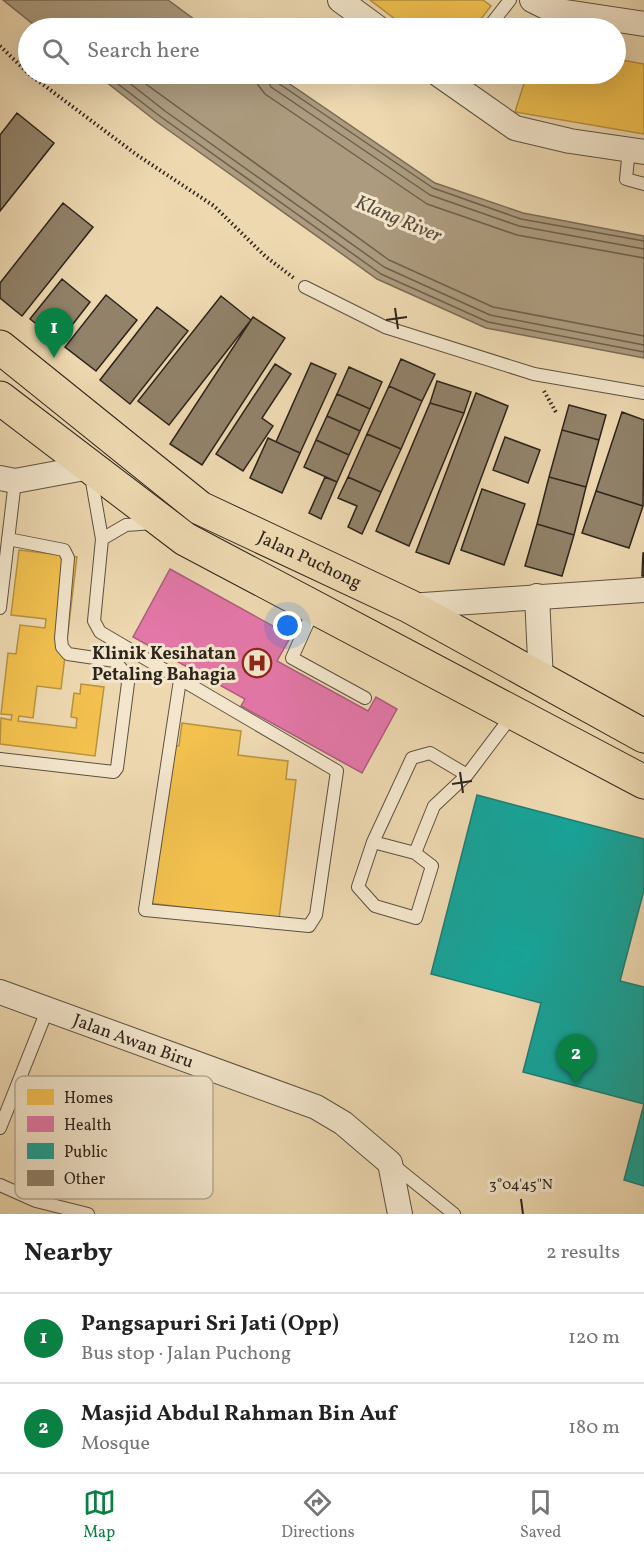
<!DOCTYPE html>
<meta charset="utf-8">
<style>
:root{--surface:#fff;--page:#f2f2f2;--text:#222;--muted:#767676;--line:#e0e0e0;--accent:#0b8043}
body{margin:0;font-family:Vollkorn,serif;background:var(--page);color:var(--text)}
.you{position:absolute;left:288px;top:626px;width:21px;height:21px;margin:-15px;border:4px solid #fff;border-radius:50%;background:#1a73e8;box-shadow:0 0 0 9px #1a73e833}
.badge{display:grid;place-items:center;width:39px;height:39px;border-radius:50%;background:var(--accent);color:#fff;font-size:20px;font-weight:700}
.pin{position:absolute;translate:-50% -50px;filter:drop-shadow(0 2px 3px #0008)}
.pin::after{content:'';position:absolute;top:32px;width:21px;height:18px;background:inherit;clip-path:polygon(0 0,100% 0,50% 100%)}
.list{margin:0;padding:0;list-style:none}
h2{display:flex;justify-content:space-between;align-items:center;height:78px;margin:0;padding:0 24px;font-size:26px}
h2 small{font-size:20px;font-weight:400;color:var(--muted)}
.list li{display:grid;grid-template-columns:39px 1fr auto;gap:18px;align-items:center;box-sizing:border-box;height:90px;padding:0 24px;border-top:2px solid var(--line)}
.list b{display:block;font-size:22px;white-space:nowrap}
.list p{margin:0;font-size:20px;white-space:nowrap;color:var(--muted)}
.list em{font-size:20px;font-style:normal;color:var(--muted)}
.icon{flex:none;width:33px;height:33px;fill:none;stroke:currentColor;stroke-width:2;stroke-linecap:round;stroke-linejoin:round}
.map{position:relative;flex:none;width:644px;height:1214px;overflow:hidden}
.search{position:absolute;background:var(--surface);box-shadow:0 6px 24px #0002;left:18px;right:18px;top:18px;height:66px;display:flex;align-items:center;gap:15px;box-sizing:border-box;padding:0 21px;border-radius:33px;color:var(--muted);font-size:22px}
.sheet{height:258px;background:var(--surface)}
nav{display:flex;justify-content:space-around;align-items:center;box-sizing:border-box;height:84px;border-top:2px solid var(--line);background:var(--surface);font-size:16px;color:var(--muted)}
nav a{display:grid;justify-items:center;gap:3px}
nav .on{color:var(--accent)}
.map>svg:first-child{display:block}
</style>
<div class="map">
<svg width="644" height="1214" viewBox="0 0 644 1214">
<rect width="100%" height="100%" fill="#edd8b0"/>
<filter id="stains"><feTurbulence type="fractalNoise" baseFrequency=".00333" numOctaves="4"/><feColorMatrix values="0 0 0 0 .2 0 0 0 0 .09 0 0 0 0 .02 0 0 0 .5 -.17"/></filter>
<radialGradient id="worn" r=".72"><stop offset=".6" stop-color="#630" stop-opacity="0"/><stop offset="1" stop-color="#630" stop-opacity=".3"/></radialGradient>
<path fill="#ac9b7e" stroke="#796b57" stroke-width="1.5" d="M3,0H168L206,28H38Z
M96,74H275L435,183L523,213L644,236V358L486,328L377,279L157,122Z"/>
<path fill="#f2c14e" stroke="#b7923f" stroke-width="1.5" d="M370,0H483L491,6L474,28H407Z
M616,59L644,64V134L515,112L527,74H616Z
M19,550L77,557L61,689L37,686L33,718L19,716L18,721L76,728L77,718L71,717L74,693L80,694L81,684L104,687L95,756L0,744L1,718L11,720L12,715L1,714L8,653L16,654L20,625L45,628L46,619L11,615Z
M182,723L241,731L238,755L288,761L286,779L296,780L279,919L149,903L173,745L179,746Z"/>
<path fill="#e377a8" stroke="#ac5e7e" stroke-width="1.5" d="M170,569L291,636L277,661L368,711L376,697L397,709L362,773L241,706L245,699L133,637Z"/>
<path fill="#17a398" stroke="#1e7d73" stroke-width="1.5" d="M477,795L644,839V890L620,981L644,987V1186L624,1180L644,1104L523,1072L541,1003L431,974Z"/>
<g fill="none" stroke-linecap="round" stroke-linejoin="round">
<path stroke="#6c604d" stroke-width="1.5" d="M105,74L161,117L381,274L488,322L644,352
M118,74L165,111L384,267L490,315L644,345
M132,74L389,260L493,307L644,336
M256,74L258,85L265,94L427,204L517,235L644,258
M265,74L271,87L430,195L519,226L644,249
M272,74L275,81L433,188L521,219L644,241"/>
</g>
<path fill="#918269" stroke="#2d241c" stroke-width="1.5" d="M17,113L54,143L0,211V135Z
M63,203L93,227L22,316L0,298V283Z
M62,279L90,302L59,342L30,319Z
M106,295L137,320L96,371L65,347Z
M221,296L251,320L169,425L138,401Z
M157,307L188,331L130,404L100,380Z
M253,317L285,338L202,465L170,444Z
M401,359L435,374L422,401L389,386Z
M311,363L336,374L300,453L276,442Z
M275,364L291,374L262,418L273,426L243,471L216,454Z
M349,367L382,382L370,409L337,394Z
M437,381L471,392L464,413L430,403Z
M389,386L422,401L401,449L367,434Z
M476,393L508,406L449,564L416,552Z
M337,394L370,409L360,431L327,416Z
M430,403L464,413L409,546L376,531Z
M569,405L606,415L599,440L562,430Z
M622,412L644,420L643,506L596,491Z
M327,416L360,431L349,455L316,440Z
M562,430L599,440L586,487L549,477Z
M367,434L401,449L381,492L348,477Z
M505,437L540,450L528,483L493,470Z
M268,438L300,453L282,493L250,478Z
M316,440L349,455L337,482L304,467Z
M325,477L337,482L321,519L309,513Z
M348,477L381,492L362,534L348,527L357,506L338,498Z
M549,477L586,487L574,535L537,524Z
M482,489L525,504L504,565L461,550Z
M596,491L643,506L629,548L582,533Z
M537,524L574,535L562,576L525,566Z
M643,553H644V576H642Z"/>
<g fill="none" stroke-linecap="round" stroke-linejoin="round">
<g stroke="#5d5141" stroke-width="14">
<path id="lane" d="M488,28L510,0
M629,149L626,179L644,184
M305,287L385,327L534,374L644,393
M91,476L102,539L94,621L100,632L337,771L316,915L309,926L145,910L180,680
M102,539L126,525L154,523
M0,608L15,481
M314,609L292,658L365,698
M0,759L114,772L117,768L128,683L124,672L115,661L68,654L62,647L61,638L68,558L64,550L8,539
M467,775L430,753L412,758L373,842L358,887L375,906L416,918L432,866L415,853L434,806L467,775L513,714
M373,842L415,853
M0,1128L48,1008
M392,1164L454,1214
M0,1185L36,1201L88,1214"/>
</g>
<g stroke="#5d5141" stroke-width="26">
<g id="street">
<path d="M340,0L378,28"/>
<path d="M532,0L552,10L644,24"/>
<path d="M438,74L515,128L570,141L644,152"/>
<path d="M0,478L15,481L90,467"/>
<path d="M537,596L541,681"/>
<path d="M409,606L644,590"/>
<path id="s1" d="M0,992L316,1107L343,1123L390,1163L400,1214"/>
</g>
</g>
<g stroke="#2d241c" stroke-width="35">
<g id="primary">
<path id="s2" d="M0,347L200,508L409,606L644,736"/>
<path d="M0,398L185,539L644,782"/>
</g>
</g>
<path stroke="#2d241c" stroke-width="4" stroke-dasharray="1.5 3" stroke-linecap="butt" d="M0,46L28,73
M29,74L137,155L214,206L265,256L295,279
M544,391L557,414"/>
<use href="#lane" stroke="#f3e6cc" stroke-width="12"/>
<use href="#street" stroke="#f3e6cc" stroke-width="24"/>
<use href="#primary" stroke="#edd8b0" stroke-width="33"/>
</g>
<path fill="none" stroke="#2d241c" stroke-width="2" d="M395,308L398,329M386,320L407,317M460,772L463,793M452,784L472,781M521,1199L523,1214"/>
<defs>
<g id="hospital-ring" transform="scale(1.5)"><circle r="9.5" fill="#f3e6cc" stroke="#8f2418" stroke-width="1.5"/><path d="M-5-5h3v3.5h4V-5h3V5h-3V1.5h-4V5h-3Z" fill="#8f2418"/></g>
</defs>
<g fill-rule="evenodd">
<use href="#hospital-ring" x="257" y="663"/>
</g>
<g text-anchor="middle" stroke-width="6" stroke-linejoin="round" paint-order="stroke">
<g font-size="18" fill="#2d241c" stroke="#f3e6cc">
<text dy="6" stroke="none"><textPath href="#s2" startOffset="378">Jalan Puchong</textPath></text>
<text dy="6" stroke="none"><textPath href="#s1" startOffset="142">Jalan Awan Biru</textPath></text>
</g>
<g font-size="18" font-weight="bold" fill="#2d241c" stroke="#f3e6cc" text-anchor="end">
<text x="236" y="659">Klinik Kesihatan<tspan x="236" dy="21">Petaling Bahagia</tspan></text>
</g>
<g font-size="20" font-style="italic" fill="#594e3e" stroke="#f3e6cc">
<text transform="translate(399 218) rotate(23)" y="7">Klang River</text>
</g>
</g>
<rect x="15" y="1076" width="198" height="123" rx="9" fill="#f3e6cc" stroke="#b8ac97" stroke-width="1.5"/>
<rect x="27" y="1089" width="27" height="16" fill="#f2c14e"/>
<rect x="27" y="1116" width="27" height="16" fill="#e377a8"/>
<rect x="27" y="1143" width="27" height="16" fill="#17a398"/>
<rect x="27" y="1170" width="27" height="16" fill="#918269"/>
<g font-size="16" fill="#2d241c">
<text x="64" y="1103">Homes</text>
<text x="64" y="1130">Health</text>
<text x="64" y="1157">Public</text>
<text x="64" y="1184">Other</text>
</g>
<g font-size="15" text-anchor="middle" fill="#2d241c" stroke="#f3e6cc" stroke-width="6" stroke-linejoin="round" paint-order="stroke">
<text x="521" y="1189">3°04'45"N</text>
</g>
<rect width="100%" height="100%" filter="url(#stains)"/>
<rect width="100%" height="100%" fill="url(#worn)"/>
</svg>
<div class="you"></div>
<div class="pin badge" style="left:54px;top:358px">1</div>
<div class="pin badge" style="left:576px;top:1084px">2</div>
<div class="search"><svg class="icon" aria-label="search" viewBox="0 0 24 24"><circle cx="10" cy="10" r="6"/><path d="M15 15l6 6"/></svg>Search here</div>
</div>
<section class="sheet">
<h2>Nearby<small>2 results</small></h2>
<ul class="list">
<li><span class="badge">1</span><div><b>Pangsapuri Sri Jati (Opp)</b><p>Bus stop · Jalan Puchong</p></div><em>120 m</em></li>
<li><span class="badge">2</span><div><b>Masjid Abdul Rahman Bin Auf</b><p>Mosque</p></div><em>180 m</em></li>
</ul>
</section>
<nav>
<a class="on"><svg class="icon" aria-label="map" viewBox="0 0 24 24"><path d="M3 6l6-2 6 2 6-2v14l-6 2-6-2-6 2zM9 4v14M15 6v14"/></svg>Map</a>
<a><svg class="icon" aria-label="directions" viewBox="0 0 24 24"><path d="M12 3l9 9-9 9-9-9zM9 14v-3h6M13 9l2 2-2 2"/></svg>Directions</a>
<a><svg class="icon" aria-label="saved" viewBox="0 0 24 24"><path d="M7 4h10v16l-5-4-5 4z"/></svg>Saved</a>
</nav>
